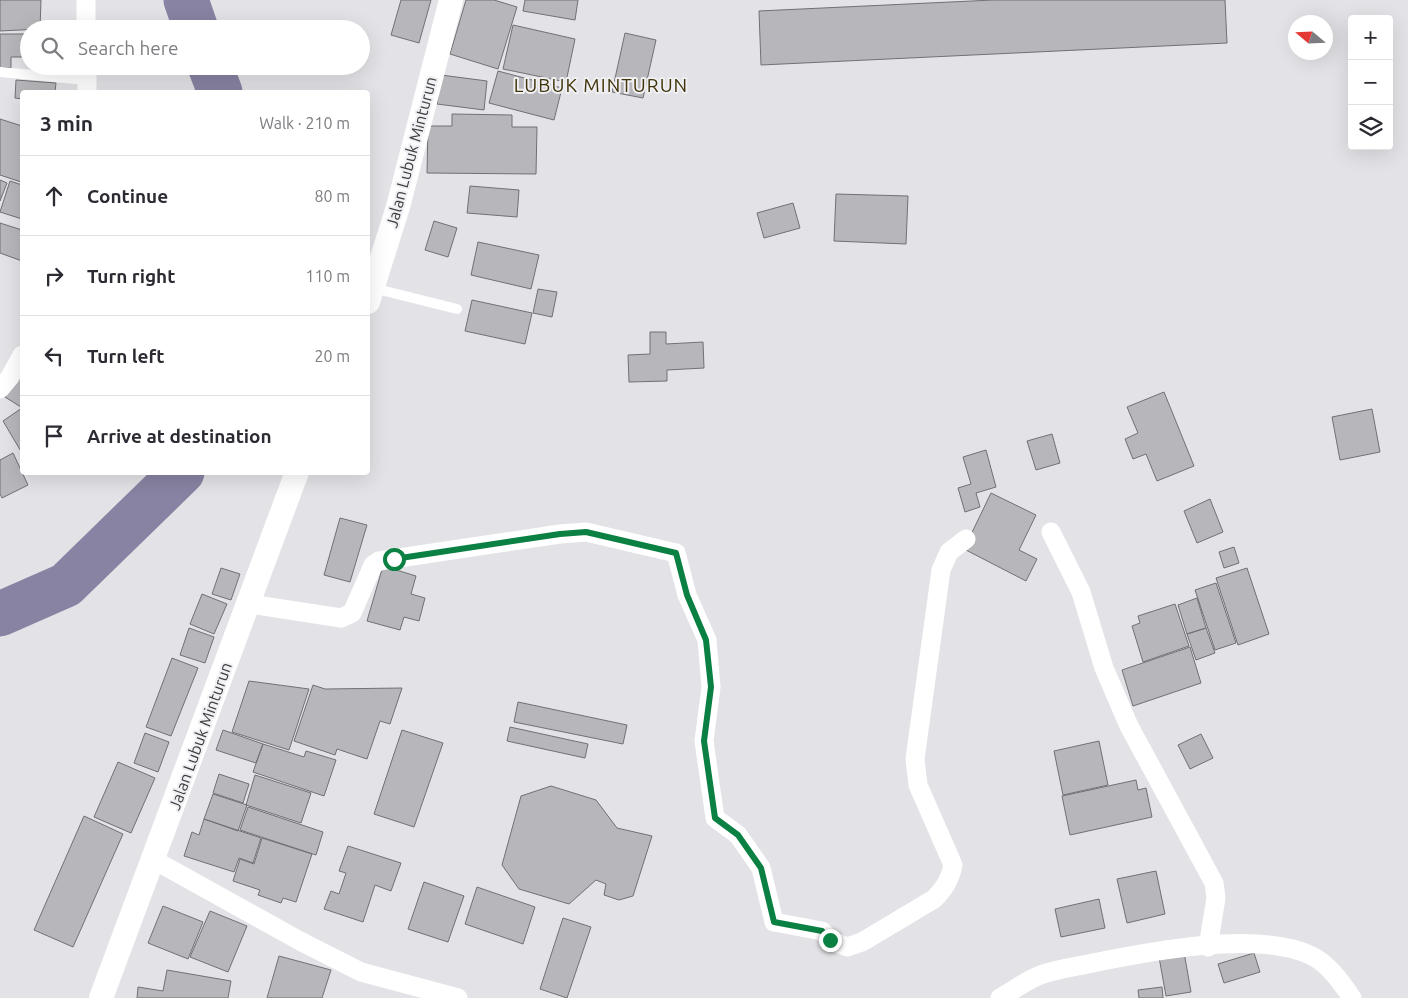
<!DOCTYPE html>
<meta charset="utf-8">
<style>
:root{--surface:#fff;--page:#f2f2f3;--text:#2b2b33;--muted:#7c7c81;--line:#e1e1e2}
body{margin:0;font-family:Ubuntu,sans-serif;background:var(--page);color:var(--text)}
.controls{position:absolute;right:15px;top:15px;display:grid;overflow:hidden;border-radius:5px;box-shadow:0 5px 20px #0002}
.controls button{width:45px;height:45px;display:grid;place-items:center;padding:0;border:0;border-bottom:1px solid var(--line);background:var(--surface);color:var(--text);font:25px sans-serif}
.compass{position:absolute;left:1288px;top:15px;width:45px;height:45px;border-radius:50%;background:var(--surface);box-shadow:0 5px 20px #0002;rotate:289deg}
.stop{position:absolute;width:15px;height:15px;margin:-11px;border:4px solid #0b8043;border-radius:50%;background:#fff}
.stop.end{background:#0b8043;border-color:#fff;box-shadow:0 1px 5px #0008}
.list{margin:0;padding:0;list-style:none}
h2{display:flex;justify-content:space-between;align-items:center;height:65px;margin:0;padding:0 20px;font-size:21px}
h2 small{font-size:16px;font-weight:400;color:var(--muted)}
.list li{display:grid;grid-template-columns:32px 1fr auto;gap:15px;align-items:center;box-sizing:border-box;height:80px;padding:0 20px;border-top:1px solid var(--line)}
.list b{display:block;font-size:19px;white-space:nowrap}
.list em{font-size:16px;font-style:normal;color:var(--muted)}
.icon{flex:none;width:28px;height:28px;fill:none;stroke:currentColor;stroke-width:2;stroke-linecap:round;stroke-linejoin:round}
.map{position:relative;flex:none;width:1408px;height:998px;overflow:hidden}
.search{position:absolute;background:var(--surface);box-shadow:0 5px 20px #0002;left:20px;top:20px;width:350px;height:55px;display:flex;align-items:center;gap:12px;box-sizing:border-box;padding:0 18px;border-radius:28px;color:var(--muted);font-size:19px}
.panel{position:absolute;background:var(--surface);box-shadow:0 5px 20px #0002;left:20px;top:90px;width:350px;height:385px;border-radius:5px}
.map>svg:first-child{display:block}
</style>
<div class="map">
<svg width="1408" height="998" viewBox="0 0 1408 998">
<rect width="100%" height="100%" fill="#e3e2e6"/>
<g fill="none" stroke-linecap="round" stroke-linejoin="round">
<path stroke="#8883a2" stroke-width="45" d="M186,0L196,29
M210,66L220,92
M0,614L66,585L182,472"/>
</g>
<path fill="#b7b6ba" stroke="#717074" d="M0,0H41L40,29L0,31Z
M401,0H431L419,43L391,35Z
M466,0H494L517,7L498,69L450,54Z
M525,0H578L575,20L523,11Z
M993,0H1225L1227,43L761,65L759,11Z
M513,25L575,39L566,82L503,69Z
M625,33L656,40L643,98L612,92Z
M0,34H29V57H11V68H0Z
M498,71L562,88L554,120L489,103Z
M441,75L487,81L484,110L437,104Z
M16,80L56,83L55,92H22V99L15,98Z
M452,114L512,115V127H537L536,174L427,173L428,126H452Z
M0,119L22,126L21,182L0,175Z
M0,180L7,183L0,201Z
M10,181L22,185V219L0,212Z
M470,186L519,190L517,217L467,213Z
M836,194L908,196L906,244L834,241Z
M793,203L800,228L764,238L757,213Z
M434,221L457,228L448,257L425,250Z
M0,223L22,230V261L0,253Z
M478,242L539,255L531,289L471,275Z
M538,289L557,292L552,317L533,313Z
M472,300L532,313L525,344L465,331Z
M650,332H666V344L703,342L704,368L667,370V381L629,382L628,355L650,354Z
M22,368V404L21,407L5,397Z
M1164,392L1194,466L1157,481L1146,454L1133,459L1125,439L1138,433L1127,407Z
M22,408V453L3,421Z
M1372,409L1380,452L1340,460L1332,417Z
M1052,434L1060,463L1036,470L1027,441Z
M986,450L996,487L976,493L980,507L965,512L958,488L971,484L963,457Z
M13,453L28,485L2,498L0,494V460Z
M991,493L1036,515L1019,550L1037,559L1026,581L964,549Z
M1210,499L1223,532L1197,543L1184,511Z
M340,518L367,525L350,582L324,575Z
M1234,547L1239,563L1224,568L1219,552Z
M383,566L416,576L411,594L425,598L419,621L404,617L400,630L367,621Z
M221,568L240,574L231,600L212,594Z
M1247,568L1269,634L1238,645L1216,578Z
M1216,583L1236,643L1215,650L1195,590Z
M202,594L227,604L214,634L190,624Z
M1197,598L1206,628L1187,634L1178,605Z
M1175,604L1189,646L1143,662L1132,626L1140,623L1138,616Z
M189,628L214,637L205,663L180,655Z
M1206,628L1215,653L1196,660L1187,634Z
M1190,647L1201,683L1133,706L1122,670Z
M172,658L198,668L171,736L146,727Z
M249,681L309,689L289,750L232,732Z
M313,685L325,689L402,688L390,724L380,721L367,759L337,749L335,755L294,741Z
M518,702L627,725L623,744L514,722Z
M510,727L588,744L585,758L507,741Z
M223,730L263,744L256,763L216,750Z
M402,730L443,743L414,827L374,814Z
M145,733L169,742L158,772L134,763Z
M1201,734L1213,758L1190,769L1178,745Z
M1099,741L1108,785L1063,795L1054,751Z
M263,744L304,757L306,751L336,760L324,796L253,772Z
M118,762L155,778L131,833L94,817Z
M219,774L249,784L243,803L213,793Z
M255,775L311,793L301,823L246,805Z
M1136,780L1138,790L1146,788L1152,817L1070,835L1062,796Z
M551,786L596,800L617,828L652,836L633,896L619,900L604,895L606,884L596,880L569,904L519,889L502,865L521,796Z
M213,794L247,805L238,831L204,819Z
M248,807L323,832L316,855L240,830Z
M84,816L123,834L73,947L34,930Z
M204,819L261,838L253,863L239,858L234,872L184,856L192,832L199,835Z
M262,838L312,854L296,902L283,898L281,903L258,895L260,890L233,881L240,859L254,864Z
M348,846L401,863L391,891L375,885L363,922L324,909L331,891L339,894L346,873L339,871Z
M1156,871L1165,914L1127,923L1117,879Z
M424,882L464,896L448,942L408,929Z
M477,887L535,907L523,944L465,924Z
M1099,899L1105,928L1061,937L1055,909Z
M163,906L203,922L188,959L148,943Z
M210,911L247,926L228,972L190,957Z
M563,918L591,927L567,998L540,989Z
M1184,952L1191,992L1166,996L1159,957Z
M1254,953L1260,972L1224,983L1218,964Z
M279,956L331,970L322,998H267Z
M167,970L231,981L228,998H137L138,987L163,991Z
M1162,987L1163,998H1139L1138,990Z"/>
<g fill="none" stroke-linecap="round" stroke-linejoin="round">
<path stroke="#fff" stroke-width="10" d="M0,72L87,80
M373,288L457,309"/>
<path stroke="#fff" stroke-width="19" d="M86,0V29
M87,66V92
M0,389L10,377L22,355
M1051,532L1081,592L1104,668L1129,726L1214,883L1216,898L1208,947
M250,604L341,618L352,613L373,565L379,561L560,534L586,532L676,553L687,595L707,640L711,687L704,741L715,818L738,835L761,868L774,922L822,931L830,940L847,947L862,942L934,899C944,889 950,880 953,865L918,785L915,759L941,570L949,552L966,539
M154,860L300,941L361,972L458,998
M1000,998C1014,990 1028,979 1043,974C1057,969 1074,967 1088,964C1146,952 1256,930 1310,955C1328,963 1341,982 1352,998"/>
<path stroke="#fff" stroke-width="24" d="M368,302L398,207L451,0
M101,998L297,472"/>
</g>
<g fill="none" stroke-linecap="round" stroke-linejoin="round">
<path stroke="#0b8043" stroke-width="6" d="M394,559L560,534L586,532L676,553L687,595L706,640L711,687L704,741L715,818L738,835L761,868L774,922L822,931L830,940"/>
</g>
<g text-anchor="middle" stroke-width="4" stroke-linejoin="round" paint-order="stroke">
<g font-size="16" fill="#3d3c3e" stroke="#f0eff3">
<text transform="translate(411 152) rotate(-75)" y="6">Jalan Lubuk Minturun</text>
<text transform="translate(200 736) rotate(-70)" y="6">Jalan Lubuk Minturun</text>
</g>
<g font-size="19" letter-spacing="1" fill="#40350a" stroke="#f0eff3">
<text x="601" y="92">LUBUK MINTURUN</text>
</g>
</g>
</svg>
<div class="controls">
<button>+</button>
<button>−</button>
<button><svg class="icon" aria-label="layers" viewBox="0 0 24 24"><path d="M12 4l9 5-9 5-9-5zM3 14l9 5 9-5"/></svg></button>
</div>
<svg class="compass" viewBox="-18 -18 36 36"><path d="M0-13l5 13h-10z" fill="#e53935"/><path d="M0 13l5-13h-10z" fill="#7c7c81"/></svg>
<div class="stop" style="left:394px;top:559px"></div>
<div class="stop end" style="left:830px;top:940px"></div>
<div class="search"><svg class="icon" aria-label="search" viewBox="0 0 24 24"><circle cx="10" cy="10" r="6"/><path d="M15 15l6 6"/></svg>Search here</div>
<section class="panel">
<h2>3 min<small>Walk · 210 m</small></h2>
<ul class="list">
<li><svg class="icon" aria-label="ahead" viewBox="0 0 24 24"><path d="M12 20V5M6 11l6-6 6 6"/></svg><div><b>Continue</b></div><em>80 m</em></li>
<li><svg class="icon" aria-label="right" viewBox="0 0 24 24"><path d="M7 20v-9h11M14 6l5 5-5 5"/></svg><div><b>Turn right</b></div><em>110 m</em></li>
<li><svg class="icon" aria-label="left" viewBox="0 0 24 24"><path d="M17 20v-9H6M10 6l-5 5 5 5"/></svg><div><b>Turn left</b></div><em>20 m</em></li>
<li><svg class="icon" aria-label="arrive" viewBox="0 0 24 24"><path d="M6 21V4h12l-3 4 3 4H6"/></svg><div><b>Arrive at destination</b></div></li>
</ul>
</section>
</div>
